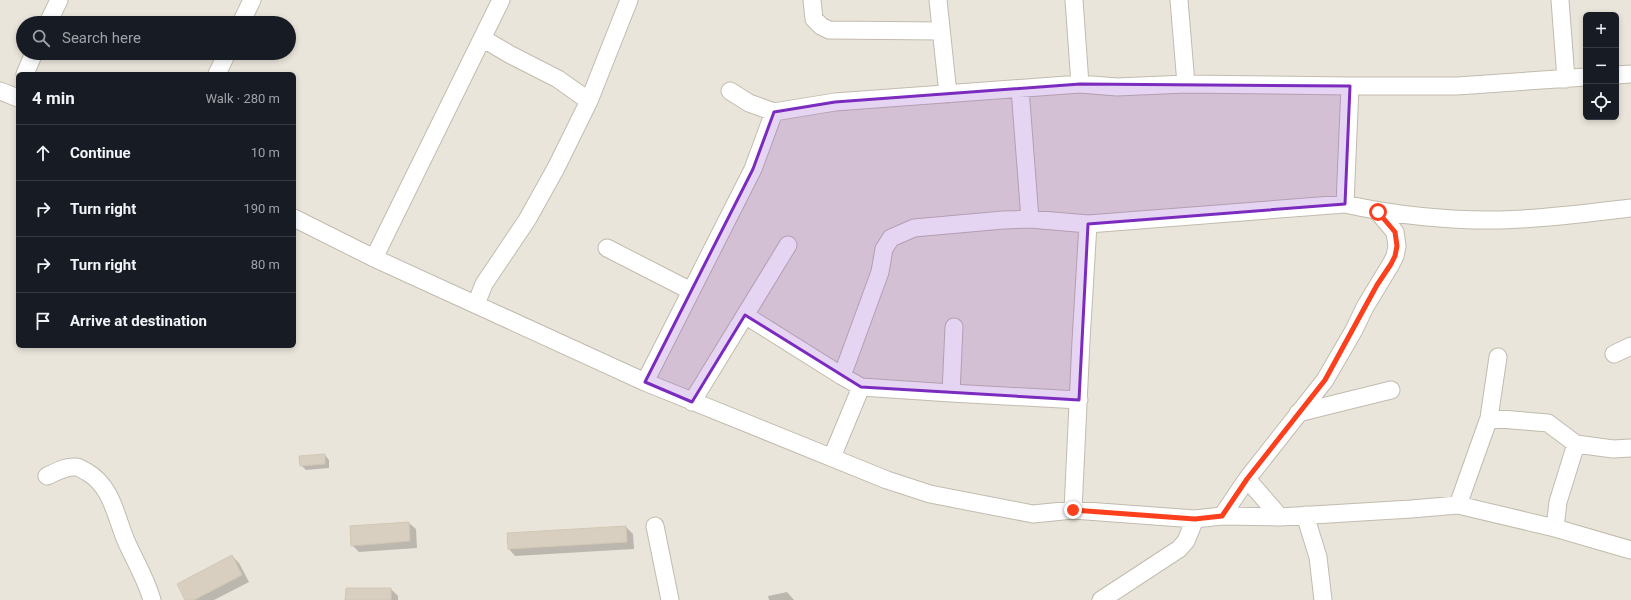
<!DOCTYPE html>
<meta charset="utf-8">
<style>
:root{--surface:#171b24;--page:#242831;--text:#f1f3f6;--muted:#9ea1a6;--line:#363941}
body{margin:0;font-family:Roboto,sans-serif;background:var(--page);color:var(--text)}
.controls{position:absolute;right:12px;top:12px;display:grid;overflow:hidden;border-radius:6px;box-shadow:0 2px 6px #0003}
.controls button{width:36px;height:36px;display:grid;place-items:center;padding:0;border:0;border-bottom:1px solid var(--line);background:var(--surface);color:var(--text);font:20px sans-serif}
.stop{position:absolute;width:12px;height:12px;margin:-9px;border:3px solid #fc3f1d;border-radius:50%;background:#fff}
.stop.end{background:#fc3f1d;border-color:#fff;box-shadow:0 1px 4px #0008}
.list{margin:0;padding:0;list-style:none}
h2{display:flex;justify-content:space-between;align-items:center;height:52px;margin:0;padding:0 16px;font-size:17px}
h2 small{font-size:13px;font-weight:400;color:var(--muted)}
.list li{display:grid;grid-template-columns:26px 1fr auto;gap:12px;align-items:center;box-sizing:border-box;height:56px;padding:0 16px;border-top:1px solid var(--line)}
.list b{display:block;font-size:15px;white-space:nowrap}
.list em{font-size:13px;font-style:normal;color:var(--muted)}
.icon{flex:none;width:22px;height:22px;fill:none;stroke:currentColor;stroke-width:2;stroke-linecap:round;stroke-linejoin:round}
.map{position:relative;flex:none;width:1631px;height:600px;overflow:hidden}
.search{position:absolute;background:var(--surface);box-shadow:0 2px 6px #0003;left:16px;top:16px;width:280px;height:44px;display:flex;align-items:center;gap:10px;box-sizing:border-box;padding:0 14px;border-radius:22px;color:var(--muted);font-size:15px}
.panel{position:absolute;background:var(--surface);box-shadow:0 2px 6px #0003;left:16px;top:72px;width:280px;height:276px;border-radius:6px}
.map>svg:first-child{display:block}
</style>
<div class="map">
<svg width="1631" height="600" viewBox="0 0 1631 600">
<rect width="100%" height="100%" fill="#f6f3ec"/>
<path fill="#eae5da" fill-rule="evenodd" d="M0,0H1631V600H0ZM1586,15H1616V117H1586ZM23,23H289V53H23ZM18,74H294V346H18Z"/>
<path fill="#0003" d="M325,455L329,460V468L306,470L301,465Z
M409,523L416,529L417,548L359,552L352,545Z
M626,527L633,534L634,549L515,556L509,549Z
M232,556L239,563L249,582L214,600H186Z
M347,589H391L398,596V600H346Z
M787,592L794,600H769L768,596Z"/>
<path fill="#d8cfc1" stroke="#d3c7b4" d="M325,454V464L300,466L299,456Z
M409,522L410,541L351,546L350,526Z
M626,526L627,542L508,549L507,533Z
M232,555L242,575L194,600H185L177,584Z
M346,588H391V600H345Z"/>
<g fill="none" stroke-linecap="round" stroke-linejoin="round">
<g stroke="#c2bbae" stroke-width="19">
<path id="minor" d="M812,0L814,19L821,26L829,30L941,31
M938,0L948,94
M1074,0L1080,84
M1179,0L1186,84
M1560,0L1566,79
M48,23L59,0
M241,23L252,0
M482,38L509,54L558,79L589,101
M25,74L34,53
M217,74L227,53
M1616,75L1631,74
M1020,89L1030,219
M0,91L18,98
M730,91L749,103L774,112L835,102L1080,84L1117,87L1186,84L1350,86H1457L1586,77
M1345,204L1350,86
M294,218L374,258L645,382L887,480L930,494L1033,514L1073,510L1195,519L1222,516L1280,517L1411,509L1458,505L1555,528L1631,550
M607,248L691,291
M374,258L501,0
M476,304L484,284L527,220L556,168L589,101L629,0
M745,315L842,376L861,387L951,393L1079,400
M1614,354L1631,346
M842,376L880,272L884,249L891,238L914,228L1003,220L1030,219L1088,224L1345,204C1393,215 1451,221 1500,220C1544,219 1588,213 1631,208
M645,382L753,169L774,112
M951,393L954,327
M692,402L788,245
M1298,413L1391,390
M1489,418L1548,423L1576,444L1613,449L1631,448
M832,457L861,387
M47,476C56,472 66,466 76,467C80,467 84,471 87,472C113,487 116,519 127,543C136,563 146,579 152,600
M1247,479L1280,517
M1458,505L1489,418L1498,357
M1073,510L1081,341L1088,224
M1305,515L1318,557L1323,600
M1222,516L1247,479L1325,380L1354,330L1365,307L1391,264L1395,256L1397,246L1395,232L1378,212
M655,526L670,600
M1555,528L1558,502L1576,444
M1101,600L1179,549L1186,541L1195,519"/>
</g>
<use href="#minor" stroke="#fff" stroke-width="17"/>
</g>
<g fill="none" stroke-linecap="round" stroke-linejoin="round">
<path stroke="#fc3f1d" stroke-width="5" d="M1073,510L1195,519L1222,516L1247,479L1325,380L1377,285L1391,264L1395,256L1397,246L1395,232L1378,212"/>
</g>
<path fill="#7b2cbf" fill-opacity="0.2" stroke="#7b2cbf" stroke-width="3" stroke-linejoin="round" d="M1080,84L1350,86L1345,204L1088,224L1079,400L861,387L745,315L692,402L645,382L753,169L774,112L835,102Z"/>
</svg>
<div class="controls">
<button>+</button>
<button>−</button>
<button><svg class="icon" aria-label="locate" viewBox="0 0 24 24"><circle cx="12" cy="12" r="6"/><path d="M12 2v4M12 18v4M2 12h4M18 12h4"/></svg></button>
</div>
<div class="stop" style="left:1378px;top:212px"></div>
<div class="stop end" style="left:1073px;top:510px"></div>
<div class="search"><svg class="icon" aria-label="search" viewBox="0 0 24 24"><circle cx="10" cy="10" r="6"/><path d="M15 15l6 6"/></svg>Search here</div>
<section class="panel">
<h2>4 min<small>Walk · 280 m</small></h2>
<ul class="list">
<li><svg class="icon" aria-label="ahead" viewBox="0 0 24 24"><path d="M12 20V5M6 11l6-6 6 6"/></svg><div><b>Continue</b></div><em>10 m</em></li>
<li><svg class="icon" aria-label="right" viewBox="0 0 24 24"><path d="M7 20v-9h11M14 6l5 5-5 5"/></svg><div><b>Turn right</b></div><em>190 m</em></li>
<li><svg class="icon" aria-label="right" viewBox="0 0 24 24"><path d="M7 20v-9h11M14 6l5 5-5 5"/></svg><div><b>Turn right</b></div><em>80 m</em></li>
<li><svg class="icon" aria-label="arrive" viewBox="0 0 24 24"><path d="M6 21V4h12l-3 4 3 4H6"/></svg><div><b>Arrive at destination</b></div></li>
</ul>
</section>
</div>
